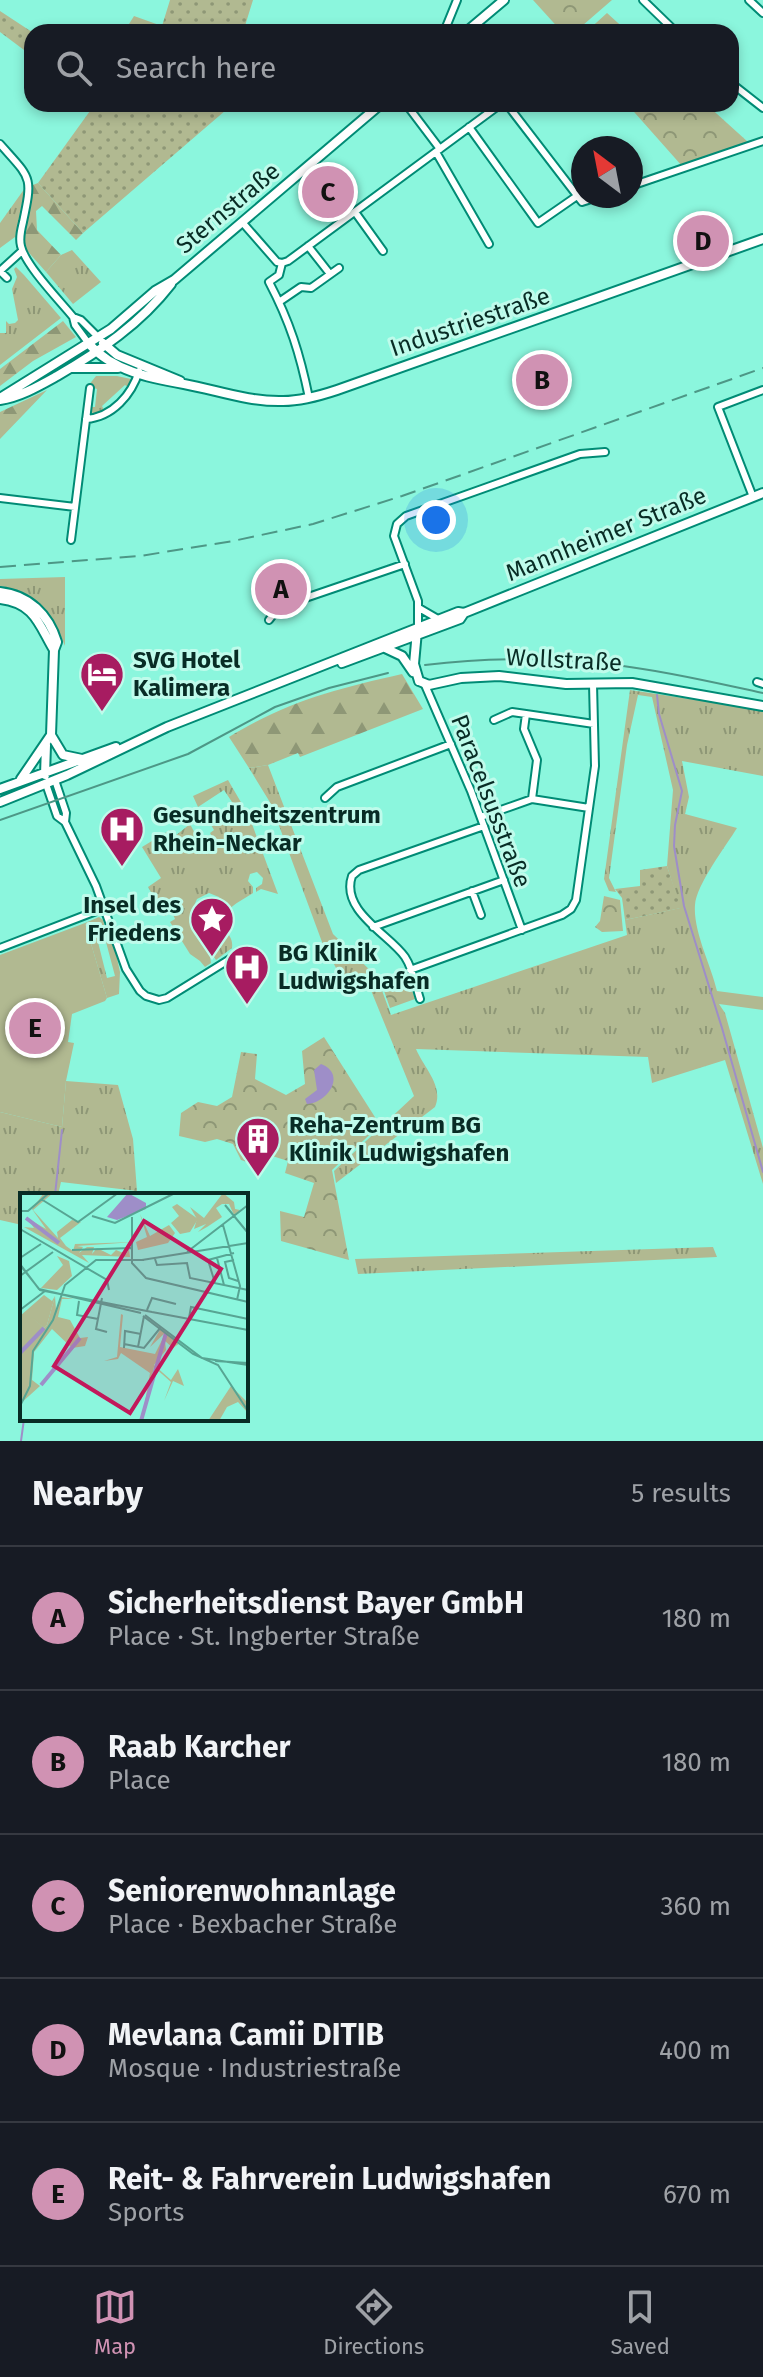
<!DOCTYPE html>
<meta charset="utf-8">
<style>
:root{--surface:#171b24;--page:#242831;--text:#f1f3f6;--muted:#9ea1a6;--line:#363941;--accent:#d092b3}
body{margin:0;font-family:"Fira Sans",sans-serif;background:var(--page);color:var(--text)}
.compass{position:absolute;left:571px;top:136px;width:72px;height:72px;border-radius:50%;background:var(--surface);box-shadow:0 4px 12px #0003;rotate:328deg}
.you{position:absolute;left:436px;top:520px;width:28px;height:28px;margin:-20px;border:6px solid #fff;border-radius:50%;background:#1a73e8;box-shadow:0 0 0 12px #1a73e833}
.badge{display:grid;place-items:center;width:52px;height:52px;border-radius:50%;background:var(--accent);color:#111;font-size:26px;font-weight:700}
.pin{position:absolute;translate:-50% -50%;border:4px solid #fff;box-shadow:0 2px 8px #0006}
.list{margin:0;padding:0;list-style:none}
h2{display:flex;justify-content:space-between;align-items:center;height:104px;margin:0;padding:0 32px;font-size:34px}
h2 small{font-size:26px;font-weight:400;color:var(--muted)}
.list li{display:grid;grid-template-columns:52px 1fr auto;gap:24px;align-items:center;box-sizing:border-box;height:144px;padding:0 32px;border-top:2px solid var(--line)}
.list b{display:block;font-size:30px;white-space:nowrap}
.list p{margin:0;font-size:26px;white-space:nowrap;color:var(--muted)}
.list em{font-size:26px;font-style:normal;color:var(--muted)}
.icon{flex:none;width:44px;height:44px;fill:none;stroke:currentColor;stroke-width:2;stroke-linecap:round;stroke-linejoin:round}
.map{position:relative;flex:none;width:763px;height:1441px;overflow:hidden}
.search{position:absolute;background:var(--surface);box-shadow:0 4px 12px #0003;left:24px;right:24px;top:24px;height:88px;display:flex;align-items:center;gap:20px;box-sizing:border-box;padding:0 28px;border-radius:24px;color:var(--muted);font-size:30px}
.sheet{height:824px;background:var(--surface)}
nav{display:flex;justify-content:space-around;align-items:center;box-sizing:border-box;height:112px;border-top:2px solid var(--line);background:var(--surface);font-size:22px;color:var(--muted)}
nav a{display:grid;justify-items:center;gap:4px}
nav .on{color:var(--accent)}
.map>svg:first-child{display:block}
</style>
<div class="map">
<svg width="763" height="1441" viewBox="0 0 763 1441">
<defs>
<pattern id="grass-tufts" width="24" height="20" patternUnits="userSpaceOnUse" patternTransform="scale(2)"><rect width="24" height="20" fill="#b1b991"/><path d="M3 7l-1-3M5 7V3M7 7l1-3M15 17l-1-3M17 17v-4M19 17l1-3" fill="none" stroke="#8e9776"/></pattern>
<pattern id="forest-firs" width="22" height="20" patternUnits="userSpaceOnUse" patternTransform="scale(2)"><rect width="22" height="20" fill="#b1b991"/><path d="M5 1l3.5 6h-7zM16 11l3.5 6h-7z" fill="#8e9776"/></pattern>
<pattern id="park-crowns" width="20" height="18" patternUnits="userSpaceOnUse" patternTransform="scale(2)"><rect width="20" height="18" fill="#b1b991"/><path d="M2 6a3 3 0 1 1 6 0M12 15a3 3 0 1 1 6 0" fill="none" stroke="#8e9776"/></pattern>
<pattern id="garden-dots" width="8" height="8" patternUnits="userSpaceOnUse" patternTransform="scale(2)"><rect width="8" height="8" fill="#b1b991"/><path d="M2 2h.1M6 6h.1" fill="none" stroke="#8e9776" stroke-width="1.8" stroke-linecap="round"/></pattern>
</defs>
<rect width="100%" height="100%" fill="#8bf6dd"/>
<path fill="url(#grass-tufts)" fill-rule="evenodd" d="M134,16L162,26L152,32H124Z
M25,188L15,237L0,248V223Z
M72,250L101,282L73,304L46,272L61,255Z
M16,267L24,275L61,318L0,365V333H6V321L9,324L15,323L18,320L12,289L17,277L14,269Z
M96,376H117L131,379L128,387L125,385L102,406L104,410L94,414L90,411L91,407H95L97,389L88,386Z
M65,577V646C53,614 36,591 0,586V579Z
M630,690L763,710V776L682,761L689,797L685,814L737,828C726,846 696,885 695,905C693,931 711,965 717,991L763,997V1010L719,1004L725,1013L763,1148V1184L725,1060L652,1083L648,1057L416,1049C424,1068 444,1086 435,1107L336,1183L334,1171L414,1096L368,983L342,979L322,942L271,804L249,768L268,765L333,934L377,977L391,1015L627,935L625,920L680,908L667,866L673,790L652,697L638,695L627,745L609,878L616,892L609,891L604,879Z
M228,780L249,816L278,894L261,889L256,892V888L262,884L263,878L257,872L250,874L248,881L253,887V893C240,902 216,911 226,930C230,937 233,940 232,948L216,960L214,957H210L211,963L205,967L200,961L190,954L170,922L175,919L172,912L165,916L148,887L161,878L142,847L170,830L175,836L190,824L202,847L214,840L210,833L214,830L211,825L215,822L217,825L238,811L224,790L198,807L193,796ZM209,893L219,897L224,909L220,919L207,924L196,917L193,908L197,899Z
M99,917L103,920L105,927L95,930L107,978L115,976L106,942L113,940L120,972L119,994L107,998L85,923Z
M66,1081L118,1085L133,1139L137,1191L61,1182L58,1195H22V1225L0,1220V1112L62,1127Z
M713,1247L717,1257L358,1274L355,1259Z"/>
<path fill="url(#forest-firs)" d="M38,183L83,233L76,240L42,206L36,211L37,230L61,255L46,272L15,237L25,188Z
M63,321L76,337L33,361L0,386V369Z
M47,390L0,439V412Z
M402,674L423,709L300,757L298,753L268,765L249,768L229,737C288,701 336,689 402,674Z"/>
<path fill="url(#park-crowns)" d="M533,0H612L575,32L569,26L562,32Z
M607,13L628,32H586Z
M627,104H706L748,142L682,166Z
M604,896L620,900L623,931L602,932L595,927L600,921Z
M408,979L415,999L390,1008L383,988Z
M324,1037L380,1125L332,1170L349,1260L281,1241L280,1211L304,1217L314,1183L285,1173L288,1161L269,1155L265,1168L241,1160L233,1144L217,1139L205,1142L179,1136L181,1113L198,1102L217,1106L232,1097L241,1052L257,1054L255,1079L286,1095L305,1084L302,1051Z"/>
<path fill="url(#garden-dots)" d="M170,0H253L244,29L249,32H152L162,26Z
M0,11L32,32V56L0,32Z
M95,104H233L83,233L38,183Z
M667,866L681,908L625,920L622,898L615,889L640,886V870Z"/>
<path fill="#b1b991" d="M85,923L107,998L105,1001L72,1014L68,1042L74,1043L66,1081L62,1127L0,1112V955Z
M361,1116L371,1132L340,1151L330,1135Z"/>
<path fill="#9e8ec8" d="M321,1064C347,1074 328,1103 307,1104L305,1099L317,1090L314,1070Z"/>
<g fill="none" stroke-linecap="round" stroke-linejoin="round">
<path stroke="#9e8ec8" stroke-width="2" d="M657,695L659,714L682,791L675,825L674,846L684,906L722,1028L763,1172
M55,1195L62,1130
M21,1441L24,1419"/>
<g stroke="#008b75" stroke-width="10">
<path id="street" d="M643,0L676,32
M749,0L763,13
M444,32L457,0
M731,83L763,108
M406,104L440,149
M469,127L538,223L577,196
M0,144C31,179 33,175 23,222C21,230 19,238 21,246C25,265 60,301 73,317L75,325L89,344
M436,152L489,244
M631,186L763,141
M355,212L383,251
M242,222L277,262L282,263L288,261L498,106L509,107L582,202L601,196
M308,246L330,274
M282,263L279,275L269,282C290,322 300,354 309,398
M7,278L0,271L22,251
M279,302L301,287L311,288L339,268
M73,317L81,320L98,337
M86,419C113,417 132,394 139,371
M753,497L718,407L763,390
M0,498L75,507
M71,540L90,388
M419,608L438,619
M269,620L279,607L405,564
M418,627V601L394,536L397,524L406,516L580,454L605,452
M757,682L763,684
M425,685L471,791L522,930
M494,720L512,712L526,714
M55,780L66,813L65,822
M46,784L57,816L65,822L96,886L126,969L140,991L146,996L159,1000L167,998L230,959
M325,798L337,787L451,744
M532,799L537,760L524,729L526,714L594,724
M481,817L532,799L589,808
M472,891L481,915
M373,927L504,880
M0,948L104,908
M410,970L562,915L571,909L576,900L595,766L593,684
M420,999C416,987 413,969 405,957C390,935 340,911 352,876L359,870L484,826"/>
</g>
<g stroke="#008b75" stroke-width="12">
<path id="secondary" d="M466,32L504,0
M103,343L117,355L180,381
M89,344C113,371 150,378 184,384C217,390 248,402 283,401C301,401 319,396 337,390L763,239
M72,368H118
M0,398L111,329L155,291L174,280L381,104
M0,400C20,397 39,386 57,376C100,351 140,324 171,284
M0,592C29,595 49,615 57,642L54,650L51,735L63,755L82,759
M0,599C35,603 39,625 54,650
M417,631L414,664L419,681
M385,648L402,656L413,672
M342,663L460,619L464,613L763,493
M419,681L429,685L461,678L499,676L566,684L632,683L763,706
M45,775L46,745
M21,779L51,735
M0,789L116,747
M0,802L67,775L167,727L458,612L464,613"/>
</g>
<use href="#street" stroke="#fff" stroke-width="6"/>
<use href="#secondary" stroke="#fff" stroke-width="8"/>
<path stroke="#4d9786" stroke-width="2" d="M425,665C491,657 557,657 623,666C670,672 716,683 763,693
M0,820L188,754L275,707L329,688L388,673"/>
<path stroke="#4d9786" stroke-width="2" stroke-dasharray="16 8" stroke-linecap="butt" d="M0,567L140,556L233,541L313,524L402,496L763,368"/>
</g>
<defs>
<g id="hotel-pin" transform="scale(2.3)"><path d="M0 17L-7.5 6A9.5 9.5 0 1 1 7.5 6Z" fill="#a71c61" stroke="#bffbeb"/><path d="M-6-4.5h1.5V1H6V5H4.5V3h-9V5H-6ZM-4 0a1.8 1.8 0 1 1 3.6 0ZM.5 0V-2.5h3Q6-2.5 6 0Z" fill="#fff"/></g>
<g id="hospital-pin" transform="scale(2.3)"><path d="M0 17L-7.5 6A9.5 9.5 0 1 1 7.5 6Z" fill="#a71c61" stroke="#bffbeb"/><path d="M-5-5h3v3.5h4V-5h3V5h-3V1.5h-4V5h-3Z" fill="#fff"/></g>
<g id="sight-pin" transform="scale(2.3)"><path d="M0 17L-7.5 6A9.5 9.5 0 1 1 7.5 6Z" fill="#a71c61" stroke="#bffbeb"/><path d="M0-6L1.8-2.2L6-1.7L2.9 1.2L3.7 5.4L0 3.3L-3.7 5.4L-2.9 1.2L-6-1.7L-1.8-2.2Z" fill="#fff"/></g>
<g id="building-pin" transform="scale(2.3)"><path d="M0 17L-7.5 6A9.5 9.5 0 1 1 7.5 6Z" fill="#a71c61" stroke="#bffbeb"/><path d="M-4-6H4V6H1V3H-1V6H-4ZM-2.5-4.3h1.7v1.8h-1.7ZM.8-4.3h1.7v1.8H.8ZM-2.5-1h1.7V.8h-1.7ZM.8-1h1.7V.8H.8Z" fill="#fff"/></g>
</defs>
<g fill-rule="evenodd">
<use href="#hotel-pin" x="102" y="674"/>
<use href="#hospital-pin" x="122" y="829"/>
<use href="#sight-pin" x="212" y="919"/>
<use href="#hospital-pin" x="247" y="967"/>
<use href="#building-pin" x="258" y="1139"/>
</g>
<g text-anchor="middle" stroke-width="6" stroke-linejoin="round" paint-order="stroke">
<g font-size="24" fill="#082c25" stroke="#bffbeb">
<text transform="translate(228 208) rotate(-40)" y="8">Sternstraße</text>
<text transform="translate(470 322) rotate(-19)" y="8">Industriestraße</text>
<text transform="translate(606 534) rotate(-22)" y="8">Mannheimer Straße</text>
<text transform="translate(564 660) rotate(3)" y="8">Wollstraße</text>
<text transform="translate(491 801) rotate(69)" y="8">Paracelsusstraße</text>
</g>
<g font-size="24" font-weight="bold" fill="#082c25" stroke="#bffbeb" text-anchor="start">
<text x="133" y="668">SVG Hotel<tspan x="133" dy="28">Kalimera</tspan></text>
<text x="153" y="823">Gesundheitszentrum<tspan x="153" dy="28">Rhein-Neckar</tspan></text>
<text x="181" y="913" text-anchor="end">Insel des<tspan x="181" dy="28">Friedens</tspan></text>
<text x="278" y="961">BG Klinik<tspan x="278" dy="28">Ludwigshafen</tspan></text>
<text x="289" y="1133">Reha-Zentrum BG<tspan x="289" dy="28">Klinik Ludwigshafen</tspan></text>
</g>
</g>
<g transform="translate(20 1193)">
<rect width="228" height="228" fill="#8bf6dd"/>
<path d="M24,0H33L13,17L38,45L37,39L52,27L61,29L40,45L46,53L53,58L55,51L115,49L57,53L63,54L59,60L67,54H74L72,61L77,55L91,62L96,57L106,61L109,56L110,64L62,62L69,70L4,34L14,35L7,25L26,36L12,16ZM203,0L214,9L215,16L220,17L214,22L209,11H202L196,15L202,24L187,34L178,39L186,31L174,36L177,26L170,14L184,25ZM35,103L36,117L41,104L54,106H42L38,124L50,127L60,145L68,144L65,153L52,155L32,136L14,159L12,187L20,193L0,211V159L27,132ZM101,121L103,122L100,154L135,161L146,139L130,154L141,135L160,150L153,155L145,148L146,157L134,172L151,187L158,176L164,193L153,188L144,208L151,189L134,174L122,226L130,180L101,160L98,166L84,168L97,164ZM211,193L228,210V220L218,209L207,214L199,228H188Z" fill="#b1b991"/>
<path d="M37,63L49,68L52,83L37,97L21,95L43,72ZM24,102L32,108L35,103L27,132L24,135L12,125L1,135L0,123Z" fill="#b1b991"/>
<path d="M157,11L178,26L170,39L160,41L151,30L159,23L152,14ZM120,21L130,43L149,32L155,40L148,50L118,57L116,49L127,44Z" fill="#b1b991"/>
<path d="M12,124L24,135L0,159V135Z" fill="#b1b991"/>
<path d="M108,0L126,10V16L97,27L87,24Z" fill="#9e8ec8"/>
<path fill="none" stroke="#9e8ec8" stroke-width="4" d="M6,25L39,50M0,160L24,135M21,192L60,145M121,228L146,140"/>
<path fill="none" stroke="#57a593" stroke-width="2" d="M21,6L58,29L98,0M205,12L228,40M0,18H8L29,0M72,23L95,30L155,0M112,24V70L126,85L228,109M203,32L220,93L217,107M0,36L87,87L89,97M52,57L111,55M167,59L228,12M0,65L21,51M197,65L204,92M135,66L137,72L167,70L170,85L228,97M122,67L228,50M214,67L205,69L209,85L218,88M0,71L19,96L121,120M0,72L20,97L132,119M0,83L33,59M195,90L188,67L214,60M82,105L76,136L87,139M59,108L57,122L78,126M0,117L25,98M127,117L132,105L156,111M132,119L228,137M125,122L182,165L228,172M123,123L173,161L198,172L228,218M169,125L171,114L228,126M104,151L124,155L141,134M118,154L124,123M104,155L105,138L121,141M195,168L228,170M0,213L10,193L13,158L33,127L45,92L76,67H124"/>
<path fill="#c2185b" fill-opacity="0.15" stroke="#c2185b" stroke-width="4" d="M124,28L201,76L110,220L34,173Z"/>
<rect width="228" height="228" fill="none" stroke="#082c25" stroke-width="4"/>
</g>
</svg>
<svg class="compass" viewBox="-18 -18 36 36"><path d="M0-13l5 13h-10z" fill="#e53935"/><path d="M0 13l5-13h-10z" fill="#9ea1a6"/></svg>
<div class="you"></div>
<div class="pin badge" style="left:281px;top:589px">A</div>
<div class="pin badge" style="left:542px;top:380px">B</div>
<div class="pin badge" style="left:328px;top:192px">C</div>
<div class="pin badge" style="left:703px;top:241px">D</div>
<div class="pin badge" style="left:35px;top:1028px">E</div>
<div class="search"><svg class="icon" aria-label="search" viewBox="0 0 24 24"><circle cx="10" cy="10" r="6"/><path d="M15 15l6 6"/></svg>Search here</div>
</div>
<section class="sheet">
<h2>Nearby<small>5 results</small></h2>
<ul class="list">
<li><span class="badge">A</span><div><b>Sicherheitsdienst Bayer GmbH</b><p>Place · St. Ingberter Straße</p></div><em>180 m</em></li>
<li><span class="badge">B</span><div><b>Raab Karcher</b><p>Place</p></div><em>180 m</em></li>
<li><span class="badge">C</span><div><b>Seniorenwohnanlage</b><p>Place · Bexbacher Straße</p></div><em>360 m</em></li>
<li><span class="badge">D</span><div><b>Mevlana Camii DITIB</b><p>Mosque · Industriestraße</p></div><em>400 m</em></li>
<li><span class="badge">E</span><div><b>Reit- &amp; Fahrverein Ludwigshafen</b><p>Sports</p></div><em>670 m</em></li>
</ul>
</section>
<nav>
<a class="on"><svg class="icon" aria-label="map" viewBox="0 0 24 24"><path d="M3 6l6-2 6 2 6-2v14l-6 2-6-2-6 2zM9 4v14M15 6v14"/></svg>Map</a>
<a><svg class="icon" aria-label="directions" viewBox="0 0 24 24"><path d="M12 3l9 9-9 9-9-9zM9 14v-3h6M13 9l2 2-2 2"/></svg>Directions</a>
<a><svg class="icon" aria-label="saved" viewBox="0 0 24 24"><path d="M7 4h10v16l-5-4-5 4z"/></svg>Saved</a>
</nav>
